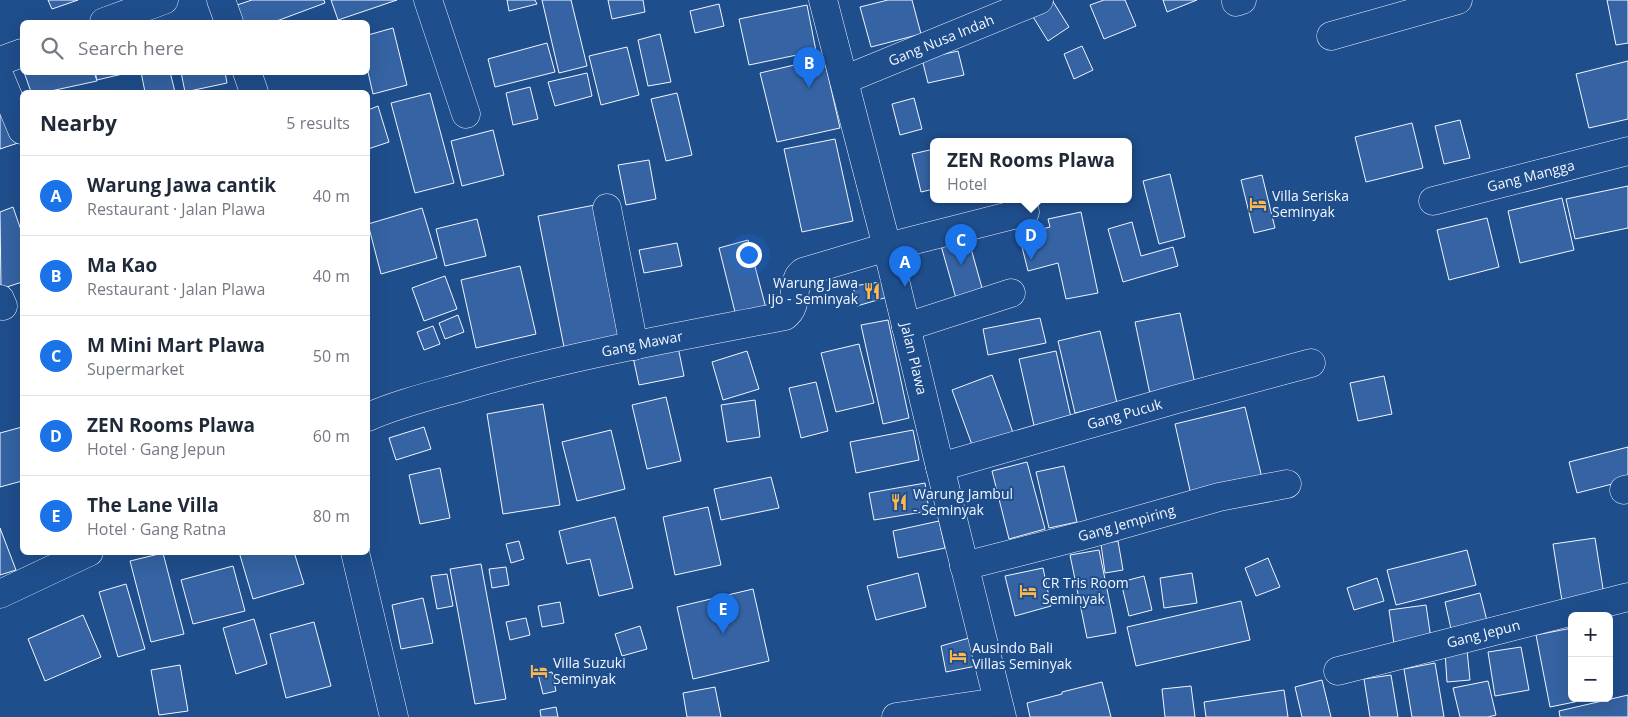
<!DOCTYPE html>
<meta charset="utf-8">
<style>
:root{--surface:#fff;--page:#f6f6f7;--text:#1f2937;--muted:#747a83;--line:#e0e1e3;--accent:#1a73e8}
body{margin:0;font-family:"Open Sans",sans-serif;background:var(--page);color:var(--text)}
.controls{position:absolute;right:15px;bottom:15px;display:grid;overflow:hidden;border-radius:8px;box-shadow:0 5px 20px #0002}
.controls button{width:45px;height:45px;display:grid;place-items:center;padding:0;border:0;border-bottom:1px solid var(--line);background:var(--surface);color:var(--text);font:25px sans-serif}
.you{position:absolute;left:748px;top:254px;width:18px;height:18px;margin:-12px;border:4px solid #fff;border-radius:50%;background:#1a73e8;box-shadow:0 0 0 8px #1a73e833}
.badge{display:grid;place-items:center;width:32px;height:32px;border-radius:50%;background:var(--accent);color:#fff;font-size:16px;font-weight:700}
.pin{position:absolute;translate:-50% -41px;filter:drop-shadow(0 1px 2px #0008)}
.pin::after{content:'';position:absolute;top:26px;width:18px;height:15px;background:inherit;clip-path:polygon(0 0,100% 0,50% 100%)}
.popup{position:absolute;left:930px;top:138px;width:202px;height:65px;box-sizing:border-box;display:grid;place-content:center;border-radius:8px;background:var(--surface);filter:drop-shadow(0 1px 4px #0005);font-size:16px;white-space:nowrap;color:var(--muted)}
.popup b{font-size:19px;color:var(--text)}
.popup::after{content:'';position:absolute;left:50%;top:100%;margin-left:-10px;border:10px solid transparent;border-top-color:var(--surface)}
.list{margin:0;padding:0;list-style:none}
h2{display:flex;justify-content:space-between;align-items:center;height:65px;margin:0;padding:0 20px;font-size:21px}
h2 small{font-size:16px;font-weight:400;color:var(--muted)}
.list li{display:grid;grid-template-columns:32px 1fr auto;gap:15px;align-items:center;box-sizing:border-box;height:80px;padding:0 20px;border-top:1px solid var(--line)}
.list b{display:block;font-size:19px;white-space:nowrap}
.list p{margin:0;font-size:16px;white-space:nowrap;color:var(--muted)}
.list em{font-size:16px;font-style:normal;color:var(--muted)}
.icon{flex:none;width:28px;height:28px;fill:none;stroke:currentColor;stroke-width:2;stroke-linecap:round;stroke-linejoin:round}
.map{position:relative;flex:none;width:1628px;height:717px;overflow:hidden}
.search{position:absolute;background:var(--surface);box-shadow:0 5px 20px #0002;left:20px;top:20px;width:350px;height:55px;display:flex;align-items:center;gap:12px;box-sizing:border-box;padding:0 18px;border-radius:8px;color:var(--muted);font-size:19px}
.panel{position:absolute;background:var(--surface);box-shadow:0 5px 20px #0002;left:20px;top:90px;width:350px;height:465px;border-radius:8px}
.map>svg:first-child{display:block}
</style>
<div class="map">
<svg width="1628" height="717" viewBox="0 0 1628 717">
<rect width="100%" height="100%" fill="#1f4e8c"/>
<path fill="#3563a3" stroke="#f2f6ff" d="M48,0H78L52,9Z
M252,0H324L325,3L274,22H240L234,6Z
M331,0H397L338,20Z
M507,0H535L537,4L509,11Z
M542,0H571L587,66L559,73Z
M608,0H643L645,12L612,19Z
M888,0H912L921,34L871,47L860,7Z
M1052,0L1069,27L1048,41L1030,12Z
M1104,0H1125L1136,26L1104,39L1090,5Z
M1163,0H1197L1167,12Z
M1607,0H1628V43L1616,45Z
M719,4L724,26L695,33L690,11Z
M807,5L816,51L749,65L739,19Z
M393,28L407,85L373,94L368,72V35Z
M660,34L671,82L648,86L638,40Z
M547,43L555,72L495,87L488,59Z
M1082,46L1093,70L1074,79L1064,54Z
M627,47L639,95L601,105L589,56Z
M958,51L964,75L928,83L922,59Z
M824,58L840,128L777,142L760,73Z
M1628,61V119L1589,128L1576,74Z
M24,72H94L97,81L46,92H31Z
M95,72H131L97,80Z
M141,72H170L175,92H145Z
M181,72H225L227,83L185,92Z
M587,73L592,96L555,106L548,82Z
M530,87L538,119L513,125L506,93Z
M430,93L454,183L415,193L391,103Z
M677,93L692,155L666,161L651,99Z
M914,98L922,129L900,135L892,104Z
M378,106L389,142L368,149V110Z
M0,108L21,142L0,149Z
M1460,120L1470,158L1444,164L1435,126Z
M1412,123L1423,168L1366,182L1355,137Z
M493,130L504,175L462,186L451,141Z
M835,139L853,221L802,232L784,149Z
M934,149V189L921,192L912,154Z
M649,160L656,199L626,205L618,165Z
M1170,174L1185,237L1159,244L1143,181Z
M1262,175L1275,228L1254,233L1241,180Z
M1628,186V228L1575,239L1566,199Z
M1562,198L1574,250L1520,263L1508,211Z
M605,203L630,334L564,347L538,216Z
M13,207L22,233V282L1,289L0,212Z
M422,208L437,258L381,274L368,224Z
M1081,212L1098,293L1066,299L1058,263L1028,271L1019,235L1050,227L1048,219Z
M1487,218L1499,267L1449,280L1437,230Z
M477,219L486,256L445,266L436,229Z
M1132,222L1141,256L1173,247L1178,266L1123,282L1108,229Z
M965,227L984,295L957,302L938,235Z
M748,240L767,312L737,320L719,248Z
M677,243L682,266L644,273L639,250Z
M520,266L536,334L476,348L461,280Z
M445,276L457,309L424,321L412,288Z
M888,281L891,296L857,306L853,286Z
M1180,313L1196,389L1151,399L1135,322Z
M458,315L464,332L445,339L439,323Z
M1040,318L1046,343L988,355L983,329Z
M888,320L909,418L883,424L861,325Z
M433,326L440,344L424,350L417,332Z
M1100,331L1117,403L1075,413L1058,341Z
M859,344L874,403L836,412L821,353Z
M678,347L684,376L639,385L633,357Z
M747,351L759,389L723,400L712,362Z
M1056,351L1072,422L1035,430L1019,359Z
M992,375L1015,438L975,453L952,390Z
M1384,376L1392,414L1358,421L1350,383Z
M816,382L828,431L801,438L789,388Z
M666,397L681,461L647,469L632,405Z
M755,400L760,437L727,442L721,405Z
M543,404L560,505L503,514L487,414Z
M1245,407L1262,478L1191,495L1175,424Z
M22,427V481L0,487V433Z
M424,427L431,449L396,460L389,438Z
M611,430L625,489L577,501L562,442Z
M913,430L919,460L856,473L850,442Z
M1628,447V480L1577,493L1569,462Z
M1027,462L1045,529L1009,539L992,471Z
M1064,466L1077,522L1049,528L1036,472Z
M440,468L450,518L420,524L409,475Z
M771,477L779,508L721,520L714,489Z
M925,483L929,511L874,520L869,493Z
M708,507L721,565L675,575L663,517Z
M615,517L633,588L599,596L590,559L567,564L559,531Z
M939,521L945,548L898,558L893,531Z
M0,528L16,570L0,575Z
M1595,538L1604,595L1562,601L1553,544Z
M519,541L524,559L511,563L506,544Z
M1118,541L1123,570L1105,573L1101,544Z
M1099,550L1116,633L1087,638L1070,555Z
M1467,550L1476,585L1396,605L1387,570Z
M239,552H294L304,584L253,599Z
M163,553L184,634L151,642L130,561Z
M1268,558L1280,587L1256,596L1245,568Z
M481,564L506,699L475,704L450,569Z
M233,566L245,611L193,624L181,580Z
M506,567L509,585L492,588L489,569Z
M1043,568L1051,606L1015,616L1005,576Z
M918,573L926,607L876,620L867,586Z
M1192,573L1197,603L1164,608L1160,578Z
M447,574L453,606L437,609L431,576Z
M1144,576L1152,610L1129,616L1121,582Z
M1377,578L1384,601L1354,610L1347,588Z
M126,584L145,649L118,657L99,592Z
M753,589L769,661L693,679L677,607Z
M1480,593L1489,629L1453,638L1445,602Z
M423,598L433,643L401,649L392,605Z
M1241,601L1250,640L1136,666L1127,627Z
M560,602L564,623L542,627L538,606Z
M1426,605L1431,639L1394,644L1389,610Z
M83,615L101,657L45,681L28,639Z
M526,618L530,635L510,640L506,622Z
M254,619L267,664L236,674L223,628Z
M314,622L331,686L286,698L270,634Z
M640,626L647,649L622,656L615,634Z
M1572,628V698H1594L1550,707L1536,635Z
M969,638L976,666L946,672L941,646Z
M1521,647L1529,690L1495,696L1488,652Z
M1467,650L1470,680L1447,682L1445,652Z
M1435,663L1444,717H1412L1404,669Z
M180,665L188,711L159,715L151,670Z
M552,672L556,691L543,694L538,674Z
M1391,675L1398,717H1370L1364,679Z
M1322,680L1331,717H1302L1295,687Z
M1488,681L1496,715L1488,717H1460L1453,688Z
M1102,682L1111,717H1030L1027,703L1062,694V692Z
M1191,686L1195,717H1165L1162,689Z
M715,687L721,717H687L683,693Z
M1284,690L1288,717H1206L1204,702Z
M1628,695V717H1560L1559,711Z
M556,707L558,717H541L540,710Z"/>
<g fill="none" stroke-linecap="round" stroke-linejoin="round">
<g stroke="#f2f6ff" stroke-width="29">
<g id="street">
<path d="M221,0L229,22"/>
<path d="M428,0L466,114"/>
<path id="s1" d="M823,0L887,247L940,467L1002,717"/>
<path d="M1236,2L1242,0"/>
<path d="M1331,36L1458,0"/>
<path d="M247,72L254,92"/>
<path d="M0,77L22,130"/>
<path id="s2" d="M844,80L1039,0"/>
<path id="s3" d="M1433,201L1628,151"/>
<path d="M607,208L634,346"/>
<path d="M0,299L3,306"/>
<path d="M906,327L1011,293"/>
<path id="s4" d="M368,417C397,404 430,396 462,387C568,356 677,337 785,316C798,306 792,290 798,278C799,275 801,274 803,272L887,247L1025,212"/>
<path id="s5" d="M940,467L1177,399L1311,363"/>
<path d="M1624,490L1628,489"/>
<path d="M355,552L394,717"/>
<path id="s6" d="M964,566L1089,534L1219,497L1287,484"/>
<path d="M0,594L89,552"/>
<path id="s7" d="M1338,671L1628,597"/>
<path d="M896,717L997,702"/>
</g>
</g>
<g stroke="#f2f6ff" stroke-width="29">
<path id="secondary" d="M104,22L164,0
M0,61L22,53"/>
</g>
<use href="#street" stroke="#1f4e8c" stroke-width="28"/>
<use href="#secondary" stroke="#1f4e8c" stroke-width="28"/>
</g>
<defs>
<g id="hotel-bare" transform="scale(1.35)"><path d="M-6-4.5h1.5V1H6V5H4.5V3h-9V5H-6ZM-4 0a1.8 1.8 0 1 1 3.6 0ZM.5 0V-2.5h3Q6-2.5 6 0Z" fill="#ffb74d" stroke="#1f4e8c" stroke-width="2.5" paint-order="stroke"/></g>
<g id="restaurant-bare" transform="scale(1.35)"><path d="M-5-6h1v4h1v-4h1v4h1v-4h1v5L-1.5 .5V6h-2V.5L-5-1ZM5-6V6H3V1.5H1.5Q1.5-4 5-6Z" fill="#ffb74d" stroke="#1f4e8c" stroke-width="2.5" paint-order="stroke"/></g>
</defs>
<g fill-rule="evenodd">
<use href="#hotel-bare" x="1258" y="204"/>
<use href="#restaurant-bare" x="872" y="291"/>
<use href="#restaurant-bare" x="899" y="502"/>
<use href="#hotel-bare" x="1028" y="591"/>
<use href="#hotel-bare" x="958" y="656"/>
<use href="#hotel-bare" x="539" y="671"/>
</g>
<g text-anchor="middle" stroke-width="4" stroke-linejoin="round" paint-order="stroke">
<g font-size="14" fill="#f2f6ff" stroke="#1f4e8c">
<text dy="5" stroke="none"><textPath href="#s2" startOffset="105">Gang Nusa Indah</textPath></text>
<text dy="5" stroke="none"><textPath href="#s3" startOffset="101">Gang Mangga</textPath></text>
<text dy="5" stroke="none"><textPath href="#s4" startOffset="284">Gang Mawar</textPath></text>
<text dy="5" stroke="none"><textPath href="#s1" startOffset="370">Jalan Plawa</textPath></text>
<text dy="5" stroke="none"><textPath href="#s5" startOffset="192">Gang Pucuk</textPath></text>
<text dy="5" stroke="none"><textPath href="#s6" startOffset="168">Gang Jempiring</textPath></text>
<text dy="5" stroke="none"><textPath href="#s7" startOffset="150">Gang Jepun</textPath></text>
</g>
<g font-size="14" fill="#f2f6ff" stroke="#1f4e8c" text-anchor="start">
<text x="1272" y="201">Villa Seriska<tspan x="1272" dy="16">Seminyak</tspan></text>
<text x="858" y="288" text-anchor="end">Warung Jawa<tspan x="858" dy="16">Ijo - Seminyak</tspan></text>
<text x="913" y="499">Warung Jambul<tspan x="913" dy="16">- Seminyak</tspan></text>
<text x="1042" y="588">CR Tris Room<tspan x="1042" dy="16">Seminyak</tspan></text>
<text x="972" y="653">AusIndo Bali<tspan x="972" dy="16">Villas Seminyak</tspan></text>
<text x="553" y="668">Villa Suzuki<tspan x="553" dy="16">Seminyak</tspan></text>
</g>
</g>
</svg>
<div class="controls">
<button>+</button>
<button>−</button>
</div>
<div class="you"></div>
<div class="pin badge" style="left:905px;top:287px">A</div>
<div class="pin badge" style="left:809px;top:88px">B</div>
<div class="pin badge" style="left:961px;top:265px">C</div>
<div class="pin badge" style="left:1031px;top:260px">D</div>
<div class="popup"><b>ZEN Rooms Plawa</b>Hotel</div>
<div class="pin badge" style="left:723px;top:634px">E</div>
<div class="search"><svg class="icon" aria-label="search" viewBox="0 0 24 24"><circle cx="10" cy="10" r="6"/><path d="M15 15l6 6"/></svg>Search here</div>
<section class="panel">
<h2>Nearby<small>5 results</small></h2>
<ul class="list">
<li><span class="badge">A</span><div><b>Warung Jawa cantik</b><p>Restaurant · Jalan Plawa</p></div><em>40 m</em></li>
<li><span class="badge">B</span><div><b>Ma Kao</b><p>Restaurant · Jalan Plawa</p></div><em>40 m</em></li>
<li><span class="badge">C</span><div><b>M Mini Mart Plawa</b><p>Supermarket</p></div><em>50 m</em></li>
<li><span class="badge">D</span><div><b>ZEN Rooms Plawa</b><p>Hotel · Gang Jepun</p></div><em>60 m</em></li>
<li><span class="badge">E</span><div><b>The Lane Villa</b><p>Hotel · Gang Ratna</p></div><em>80 m</em></li>
</ul>
</section>
</div>
